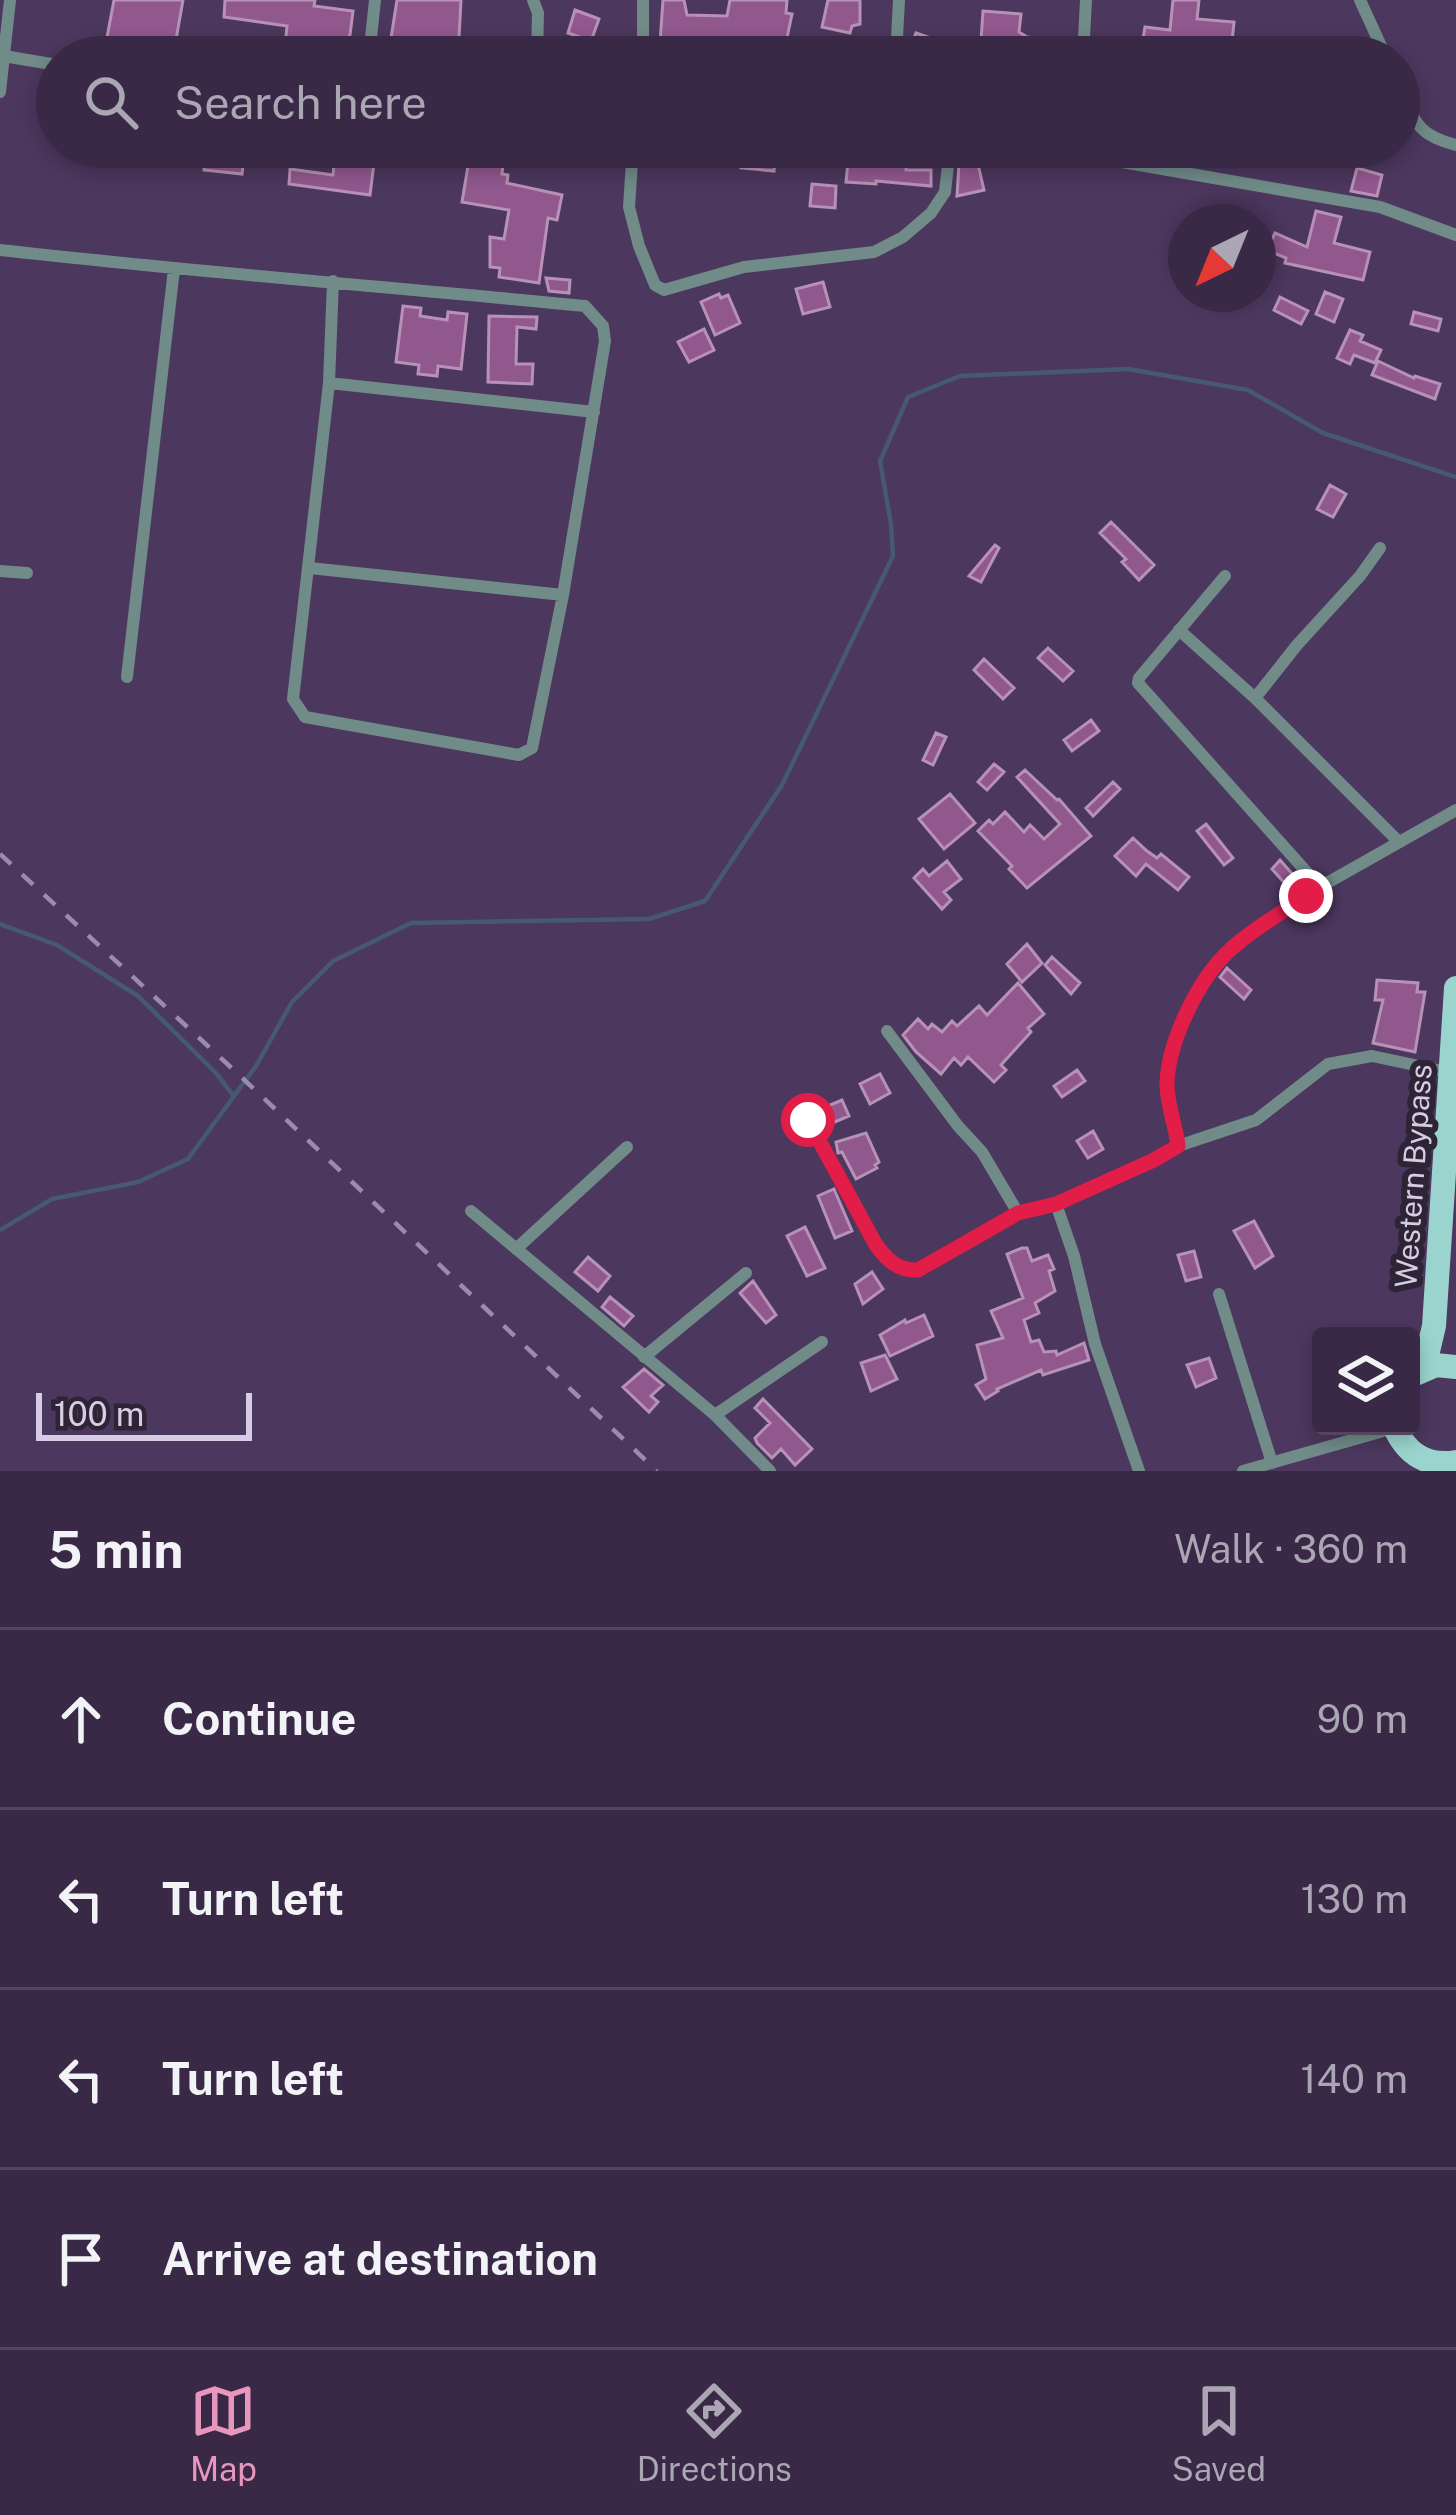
<!DOCTYPE html>
<meta charset="utf-8">
<style>
:root{--surface:#392946;--page:#40314d;--text:#f1f3f6;--muted:#aba6b3;--line:#53455f;--accent:#e797bd}
body{margin:0;font-family:"Public Sans",sans-serif;background:var(--page);color:var(--text)}
.controls{position:absolute;right:36px;bottom:36px;display:grid;overflow:hidden;border-radius:12px;box-shadow:0 6px 18px #0003}
.controls button{width:108px;height:108px;display:grid;place-items:center;padding:0;border:0;border-bottom:3px solid var(--line);background:var(--surface);color:var(--text);font:60px sans-serif}
.compass{position:absolute;left:1168px;top:204px;width:108px;height:108px;border-radius:50%;background:var(--surface);box-shadow:0 6px 18px #0003;rotate:223deg}
.scale{position:absolute;left:36px;bottom:30px;width:216px;box-sizing:border-box;padding-left:12px;border:6px solid #d8cce4;border-top:0;font-size:33px;line-height:42px;white-space:nowrap;color:#d8cce4;-webkit-text-stroke:9px #2d2435;paint-order:stroke}
.stop{position:absolute;width:36px;height:36px;margin:-27px;border:9px solid #e11d48;border-radius:50%;background:#fff}
.stop.end{background:#e11d48;border-color:#fff;box-shadow:0 3px 12px #0008}
.list{margin:0;padding:0;list-style:none}
h2{display:flex;justify-content:space-between;align-items:center;height:156px;margin:0;padding:0 48px;font-size:51px}
h2 small{font-size:39px;font-weight:400;color:var(--muted)}
.list li{display:grid;grid-template-columns:78px 1fr auto;gap:36px;align-items:center;box-sizing:border-box;height:180px;padding:0 48px;border-top:3px solid var(--line)}
.list b{display:block;font-size:45px;white-space:nowrap}
.list em{font-size:39px;font-style:normal;color:var(--muted)}
.icon{flex:none;width:66px;height:66px;fill:none;stroke:currentColor;stroke-width:2;stroke-linecap:round;stroke-linejoin:round}
.map{position:relative;flex:none;width:1456px;height:1471px;overflow:hidden}
.search{position:absolute;background:var(--surface);box-shadow:0 6px 18px #0003;left:36px;right:36px;top:36px;height:132px;display:flex;align-items:center;gap:30px;box-sizing:border-box;padding:0 42px;border-radius:66px;color:var(--muted);font-size:45px}
.sheet{height:876px;background:var(--surface)}
nav{display:flex;justify-content:space-around;align-items:center;box-sizing:border-box;height:168px;border-top:3px solid var(--line);background:var(--surface);font-size:33px;color:var(--muted)}
nav a{display:grid;justify-items:center;gap:6px}
nav .on{color:var(--accent)}
.map>svg:first-child{display:block}
</style>
<div class="map">
<svg width="1456" height="1471" viewBox="0 0 1456 1471">
<rect width="100%" height="100%" fill="#4c375e"/>
<g fill="none" stroke-linecap="round" stroke-linejoin="round">
<path stroke="#465974" stroke-width="4.5" d="M0,924L57,945L138,996L215,1072L233,1095
M0,1230L52,1199L138,1182L188,1159L256,1066L292,1002L333,961L411,923L649,919L705,901L782,785L893,556L891,524L880,461L908,397L960,376L1128,369L1248,390L1323,433L1456,477"/>
</g>
<path fill="#91588e" stroke="#b891b6" stroke-width="3" d="M114,0H183L173,57H151L105,48Z
M225,0H315L314,6L353,11L350,35L334,57L284,55L287,26L224,17Z
M397,0H461L458,57H414L415,42L391,38Z
M663,0H684L687,15L727,16L730,0H787L786,13L792,14L783,57H724L725,48L687,47L686,57H659Z
M828,0H860V24L852,26L850,33L822,27Z
M1173,0H1199L1197,19L1234,22L1232,42L1191,38L1189,55L1141,50L1145,27L1170,30Z
M575,10L599,19L591,41L568,33Z
M983,11L1021,14L1019,32L1027,37L1073,42L1072,57H1005L1007,43L981,40Z
M916,33L945,43L941,56L911,46Z
M207,147H250L249,159H244L242,174L204,170Z
M360,147H376L370,195L289,184L290,169L333,175L334,164L359,166Z
M743,147H776L774,171L741,168Z
M781,147H908L906,170H931V186L876,181V184L846,182L848,162L781,155Z
M1265,147H1290L1288,164L1263,161Z
M478,156L489,158L488,162L503,164L502,174L508,175L507,183L562,195L557,220L548,218L539,283L499,277L500,268L490,267V237L504,239L509,210L462,202L469,160L477,161Z
M977,160L984,190L957,196L959,164Z
M1357,168L1382,175L1377,196L1351,191Z
M812,184L836,186L835,208L810,206Z
M1316,211L1341,217L1334,243L1370,252L1363,280L1285,263L1286,258L1267,250L1275,233L1307,247Z
M546,278L570,280L569,293L549,291Z
M823,282L830,307L803,314L796,289Z
M1325,292L1343,299L1334,322L1316,314Z
M719,294L721,298L728,295L740,323L715,335L701,302Z
M1280,297L1308,311L1301,324L1274,310Z
M403,306L421,308L420,316L447,320L448,312L467,314L461,369L438,366L437,376L418,374L419,365L396,362Z
M1414,312L1441,319L1438,331L1411,324Z
M489,316L537,317L536,329L517,327L516,364H533L532,384L488,382Z
M704,329L714,350L689,362L678,342Z
M1350,330L1363,335L1360,341L1381,350L1375,363L1354,355L1350,364L1337,358Z
M1378,361L1414,378L1415,376L1440,384L1435,399L1372,375Z
M1330,485L1346,494L1333,517L1317,509Z
M1111,522L1154,565L1139,580L1122,562L1126,559L1100,533Z
M995,545L999,548L981,582L969,576Z
M1048,648L1073,671L1063,681L1038,658Z
M984,659L1014,688L1003,699L974,670Z
M1091,720L1099,731L1072,751L1064,740Z
M936,733L946,737L933,765L923,760Z
M994,764L1004,772L987,790L978,782Z
M1025,770L1057,800L1059,799L1091,836L1027,888L1009,869L1012,866L978,831L989,820L993,824L1005,812L1024,832L1030,825L1044,839L1060,824L1017,777Z
M1113,782L1120,789L1093,816L1086,808Z
M950,794L975,823L944,849L919,819Z
M1206,824L1233,858L1224,865L1197,831Z
M1133,838L1147,851L1157,858L1161,854L1189,877L1178,890L1146,864L1136,876L1115,856Z
M1280,860L1295,877L1287,886L1272,869Z
M947,861L961,879L944,892L951,900L942,909L914,878L923,869L929,876Z
M1027,944L1042,963L1022,982L1007,964Z
M1052,957L1080,983L1071,994L1045,965Z
M1227,968L1251,990L1244,999L1220,977Z
M1377,980L1418,983L1417,992H1425L1415,1052L1373,1043L1383,1000H1375Z
M1018,983L1044,1014L1028,1028L1031,1032L1001,1065L1006,1070L994,1082L968,1057L961,1065L954,1058L941,1074L916,1052L903,1035L918,1019L928,1029L932,1024L942,1032L952,1021L957,1026L979,1006L987,1015Z
M1077,1070L1085,1081L1062,1097L1054,1086Z
M880,1074L890,1093L870,1104L860,1084Z
M842,1100L849,1116L830,1124L823,1108Z
M1093,1131L1103,1149L1088,1158L1077,1141Z
M866,1133L879,1162L875,1165L877,1168L856,1179L842,1152L838,1153L836,1142Z
M834,1189L852,1231L835,1238L818,1196Z
M1254,1221L1273,1256L1255,1268L1234,1231Z
M805,1227L825,1268L807,1276L787,1236Z
M1022,1248H1027L1032,1261L1048,1255L1054,1269L1049,1271L1055,1291L1035,1303L1039,1313L1024,1320L1031,1342L1039,1340L1044,1352L1056,1351L1057,1355L1084,1343L1089,1360L1043,1375L1041,1370L997,1389L998,1391L985,1399L976,1385L986,1379L977,1345L1003,1338L991,1311L1023,1298L1007,1254Z
M1194,1251L1201,1277L1186,1281L1178,1255Z
M588,1257L610,1276L598,1291L575,1272Z
M872,1272L883,1289L863,1304L855,1284Z
M753,1281L776,1315L766,1323L740,1293Z
M610,1297L633,1316L624,1326L602,1307Z
M924,1315L933,1336L890,1356L880,1335L905,1320L906,1323Z
M885,1355L897,1379L871,1391L861,1363Z
M1209,1358L1216,1378L1196,1387L1187,1365Z
M644,1369L663,1385L651,1396L658,1402L649,1412L623,1387Z
M763,1399L812,1449L795,1465L781,1449L772,1458L757,1443L755,1438L770,1423L755,1408Z"/>
<g fill="none" stroke-linecap="round" stroke-linejoin="round">
<path stroke="#708b88" stroke-width="12" d="M533,0L538,13L537,57
M643,0V57
M1360,0L1386,57
M4,56L57,65
M369,57L375,0
M896,57L899,0
M1083,57L1086,0
M1399,86C1415,121 1416,135 1456,145
M0,92L10,0
M633,147L629,207L639,246L655,285L664,290L744,267L874,252L903,237L931,213L945,192L950,147
M1082,147L1093,157L1380,207L1456,235
M0,250C195,272 390,287 585,306L603,326L605,341L563,595L532,748L519,755L305,717L293,699L329,383L333,281
M329,383L594,412
M310,568L563,595
M0,571L27,573
M1225,576L1139,678L1138,683L1320,887L1456,810
M1179,630L1255,698L1399,842
M127,677L174,269
M1255,698L1297,645L1360,576L1380,548
M887,1031L958,1126L982,1152L1018,1213
M808,1120L876,1245C888,1260 898,1271 918,1270L1018,1213L1056,1204L1116,1178L1178,1146L1256,1120L1328,1064L1372,1056L1452,1073
M1178,1146C1176,1125 1167,1103 1167,1082C1168,1041 1199,979 1229,950C1256,926 1291,908 1320,887
M1056,1204L1074,1256L1095,1344L1139,1471
M471,1211L715,1415L770,1471
M516,1249L627,1147
M1219,1294L1272,1463
M644,1357L746,1273
M715,1415L822,1342
M1243,1471L1394,1428"/>
<path stroke="#9bd4ce" stroke-width="24" d="M1424,1368L1434,1326L1456,988
M1413,1375L1436,1365L1456,1367
M1394,1426C1406,1453 1425,1467 1456,1462"/>
<path stroke="#9c8cab" stroke-width="4.5" stroke-dasharray="15 15" stroke-linecap="butt" d="M0,854L236,1072L657,1471"/>
</g>
<g fill="none" stroke-linecap="round" stroke-linejoin="round">
<path stroke="#e11d48" stroke-width="15" d="M808,1120L876,1245C887,1260 898,1271 918,1270L1018,1213L1056,1204L1154,1160L1178,1146C1176,1125 1166,1103 1167,1082C1169,1040 1199,978 1230,950C1252,929 1282,913 1306,896"/>
</g>
<g text-anchor="middle" stroke-width="12" stroke-linejoin="round" paint-order="stroke">
<g font-size="30" fill="#d8cce4" stroke="#2d2435">
<text transform="translate(1414 1176) rotate(-86)" y="10">Western Bypass</text>
</g>
</g>
</svg>
<div class="controls">
<button><svg class="icon" aria-label="layers" viewBox="0 0 24 24"><path d="M12 4l9 5-9 5-9-5zM3 14l9 5 9-5"/></svg></button>
</div>
<svg class="compass" viewBox="-18 -18 36 36"><path d="M0-13l5 13h-10z" fill="#e53935"/><path d="M0 13l5-13h-10z" fill="#aba6b3"/></svg>
<div class="scale">100 m</div>
<div class="stop" style="left:808px;top:1120px"></div>
<div class="stop end" style="left:1306px;top:896px"></div>
<div class="search"><svg class="icon" aria-label="search" viewBox="0 0 24 24"><circle cx="10" cy="10" r="6"/><path d="M15 15l6 6"/></svg>Search here</div>
</div>
<section class="sheet">
<h2>5 min<small>Walk · 360 m</small></h2>
<ul class="list">
<li><svg class="icon" aria-label="ahead" viewBox="0 0 24 24"><path d="M12 20V5M6 11l6-6 6 6"/></svg><div><b>Continue</b></div><em>90 m</em></li>
<li><svg class="icon" aria-label="left" viewBox="0 0 24 24"><path d="M17 20v-9H6M10 6l-5 5 5 5"/></svg><div><b>Turn left</b></div><em>130 m</em></li>
<li><svg class="icon" aria-label="left" viewBox="0 0 24 24"><path d="M17 20v-9H6M10 6l-5 5 5 5"/></svg><div><b>Turn left</b></div><em>140 m</em></li>
<li><svg class="icon" aria-label="arrive" viewBox="0 0 24 24"><path d="M6 21V4h12l-3 4 3 4H6"/></svg><div><b>Arrive at destination</b></div></li>
</ul>
</section>
<nav>
<a class="on"><svg class="icon" aria-label="map" viewBox="0 0 24 24"><path d="M3 6l6-2 6 2 6-2v14l-6 2-6-2-6 2zM9 4v14M15 6v14"/></svg>Map</a>
<a><svg class="icon" aria-label="directions" viewBox="0 0 24 24"><path d="M12 3l9 9-9 9-9-9zM9 14v-3h6M13 9l2 2-2 2"/></svg>Directions</a>
<a><svg class="icon" aria-label="saved" viewBox="0 0 24 24"><path d="M7 4h10v16l-5-4-5 4z"/></svg>Saved</a>
</nav>
